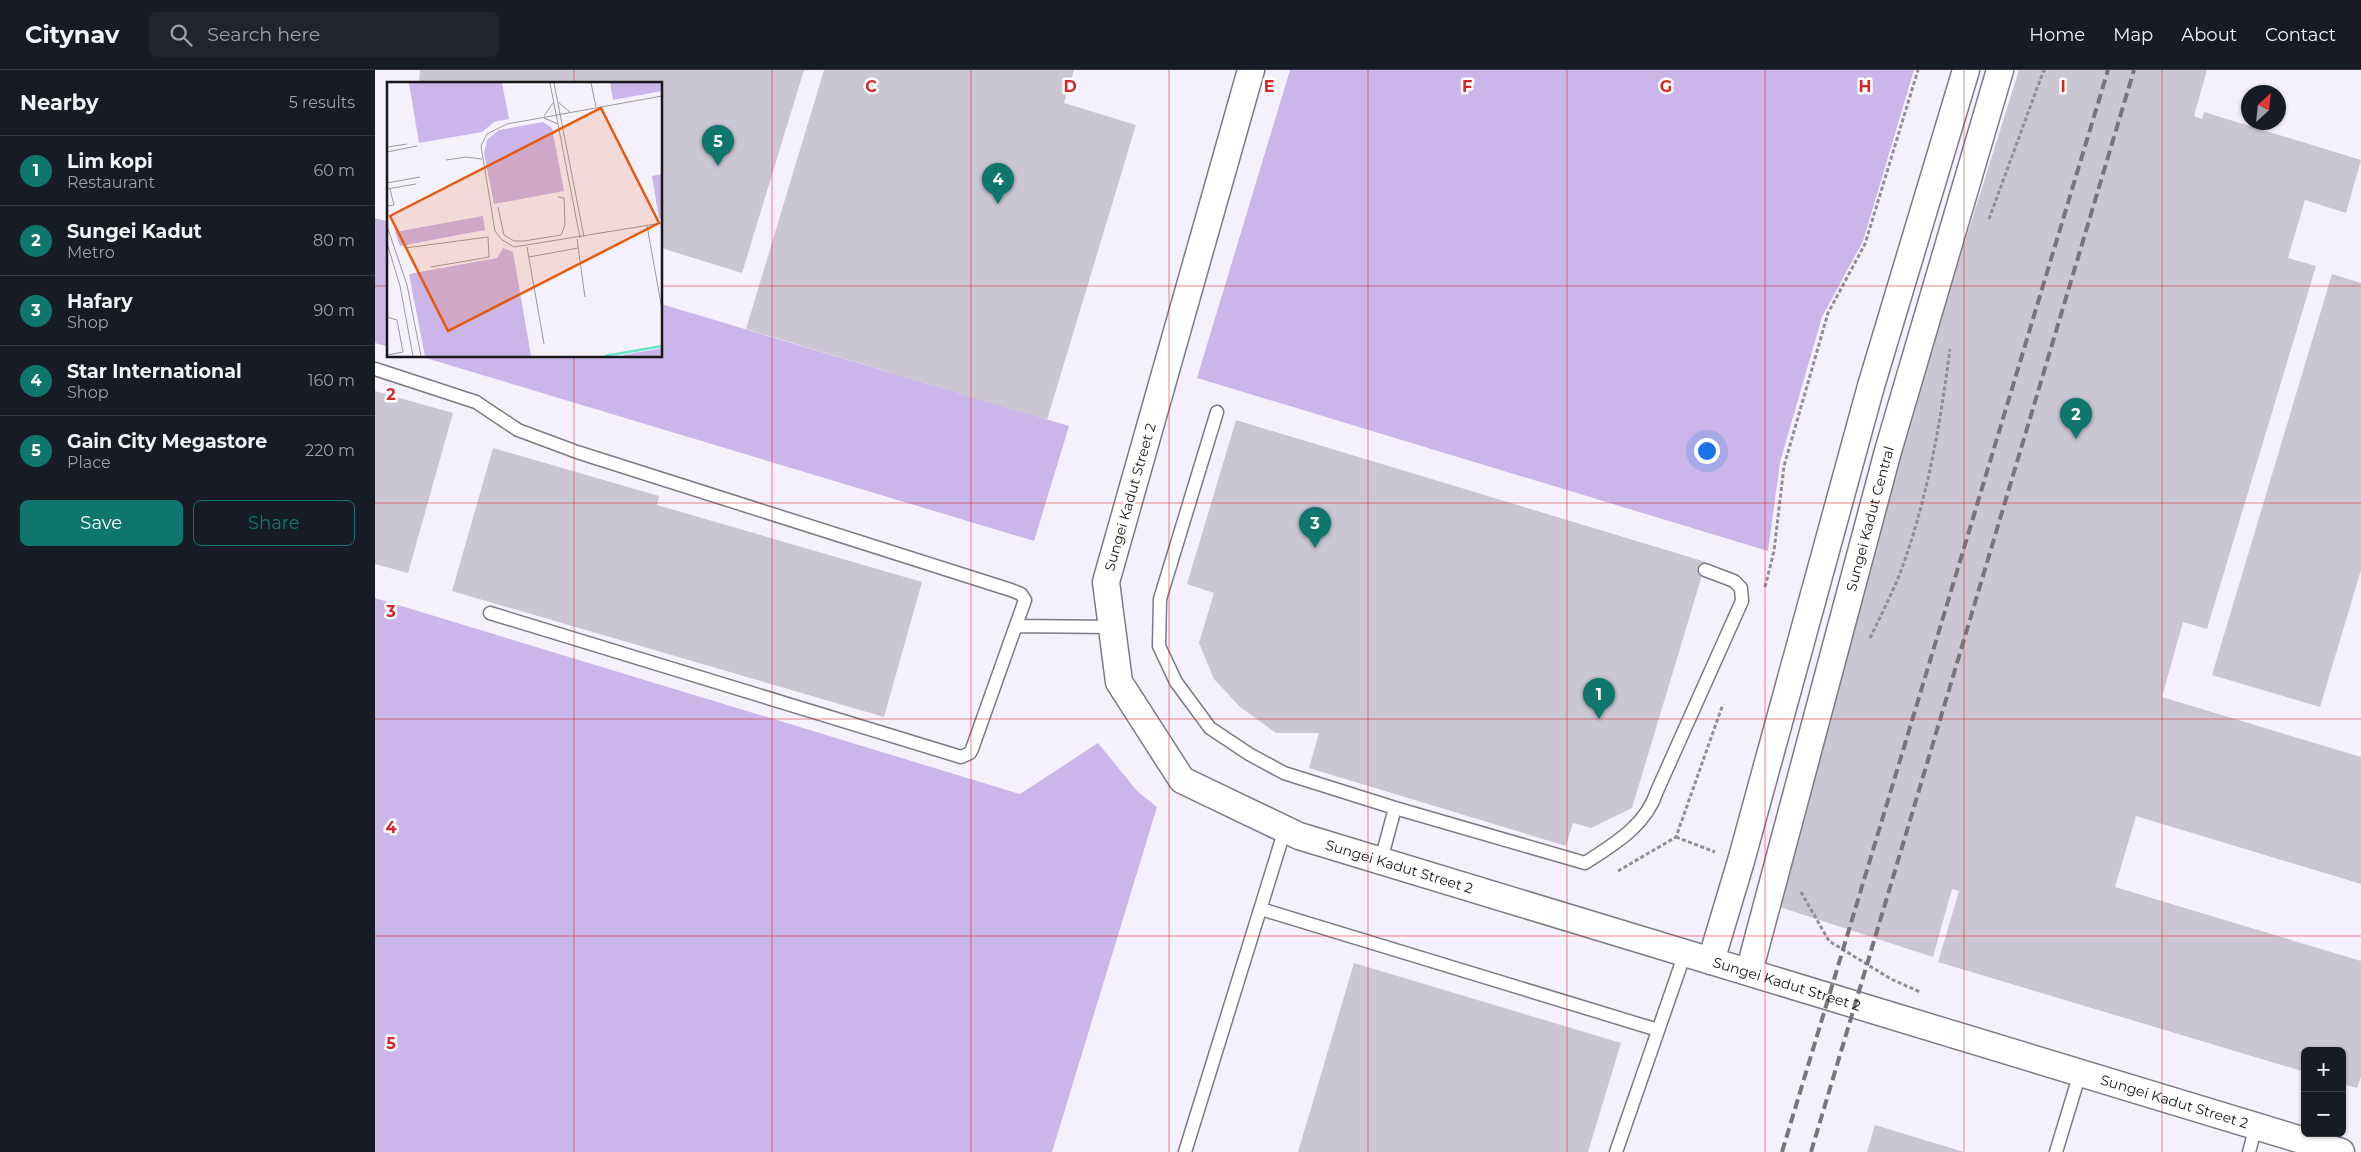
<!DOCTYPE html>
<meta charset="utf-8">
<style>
:root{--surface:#171b24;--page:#20242c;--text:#f1f3f6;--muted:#9ea1a6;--line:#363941;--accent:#0f766e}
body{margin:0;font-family:Montserrat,sans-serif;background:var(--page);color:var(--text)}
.controls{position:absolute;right:15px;bottom:15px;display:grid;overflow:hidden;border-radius:8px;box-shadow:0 1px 4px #0004}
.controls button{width:45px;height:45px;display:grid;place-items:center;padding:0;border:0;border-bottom:1px solid var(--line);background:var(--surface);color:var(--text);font:25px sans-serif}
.compass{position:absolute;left:1866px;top:15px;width:45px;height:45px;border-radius:50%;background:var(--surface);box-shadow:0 1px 4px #0004;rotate:27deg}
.you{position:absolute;left:1331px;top:380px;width:18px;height:18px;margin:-12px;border:4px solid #fff;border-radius:50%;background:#1a73e8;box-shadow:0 0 0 8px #1a73e833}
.badge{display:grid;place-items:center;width:32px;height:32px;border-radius:50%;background:var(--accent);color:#fff;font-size:16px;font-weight:700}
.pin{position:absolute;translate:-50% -41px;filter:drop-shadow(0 1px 2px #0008)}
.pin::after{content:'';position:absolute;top:26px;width:18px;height:15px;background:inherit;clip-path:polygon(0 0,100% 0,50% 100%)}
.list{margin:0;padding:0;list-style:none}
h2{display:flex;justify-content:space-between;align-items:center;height:65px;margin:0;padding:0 20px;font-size:21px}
h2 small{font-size:16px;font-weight:400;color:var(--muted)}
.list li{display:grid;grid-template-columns:32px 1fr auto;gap:15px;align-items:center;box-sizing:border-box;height:70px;padding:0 20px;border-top:1px solid var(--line)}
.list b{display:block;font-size:19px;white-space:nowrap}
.list p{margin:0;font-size:16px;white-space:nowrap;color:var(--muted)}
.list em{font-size:16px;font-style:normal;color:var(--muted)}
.actions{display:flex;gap:10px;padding:15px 20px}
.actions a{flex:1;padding:11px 0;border:1px solid var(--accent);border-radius:8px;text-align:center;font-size:18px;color:var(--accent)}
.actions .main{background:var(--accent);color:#fff}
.icon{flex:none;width:28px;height:28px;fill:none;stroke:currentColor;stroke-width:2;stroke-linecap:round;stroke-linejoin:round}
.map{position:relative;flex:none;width:1986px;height:1082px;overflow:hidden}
header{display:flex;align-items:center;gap:30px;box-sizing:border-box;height:70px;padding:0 25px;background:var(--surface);border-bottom:1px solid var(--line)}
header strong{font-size:24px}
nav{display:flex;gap:28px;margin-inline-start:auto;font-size:18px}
.search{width:350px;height:45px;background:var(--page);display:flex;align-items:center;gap:12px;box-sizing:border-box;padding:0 18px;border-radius:8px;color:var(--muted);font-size:19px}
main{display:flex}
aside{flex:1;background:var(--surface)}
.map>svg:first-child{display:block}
</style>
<header>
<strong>Citynav</strong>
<div class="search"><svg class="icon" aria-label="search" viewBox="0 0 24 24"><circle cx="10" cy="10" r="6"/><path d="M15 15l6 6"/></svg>Search here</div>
<nav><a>Home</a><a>Map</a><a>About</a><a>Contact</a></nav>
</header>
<main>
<aside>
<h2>Nearby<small>5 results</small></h2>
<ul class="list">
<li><span class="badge">1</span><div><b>Lim kopi</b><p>Restaurant</p></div><em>60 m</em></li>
<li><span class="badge">2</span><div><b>Sungei Kadut</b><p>Metro</p></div><em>80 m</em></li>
<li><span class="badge">3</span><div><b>Hafary</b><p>Shop</p></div><em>90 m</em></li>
<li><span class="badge">4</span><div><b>Star International</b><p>Shop</p></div><em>160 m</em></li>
<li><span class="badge">5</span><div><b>Gain City Megastore</b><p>Place</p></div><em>220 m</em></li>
</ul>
<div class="actions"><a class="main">Save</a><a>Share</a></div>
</aside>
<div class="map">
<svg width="1986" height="1082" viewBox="0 0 1986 1082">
<rect width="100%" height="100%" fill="#f5f1fc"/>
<path fill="#cab6e8" d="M915,0H1539L1488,171L1447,247L1405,392L1393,481L822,308Z
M0,148L14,152V277L0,273Z
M286,234L694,356L659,471L44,286H286Z
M0,528L645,724L723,673L762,721L782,737L677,1082H0Z"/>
<path fill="#cbc7d2" d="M45,0H429L367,203L286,178V14H44Z
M449,0H699L689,33L761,55L672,350L371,259Z
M1644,0H1832L1819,46L1827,49L1829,42L1986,90L1971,143L1930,130L1913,188L1941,196L1832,559L1808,552L1787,627L1986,687V814L1761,746L1740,817L1986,891V1007L1982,1018L1967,1014V981H1930V1002L1563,892L1584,821L1577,819L1558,887L1383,830Z
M1957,204L1986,213V500L1945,637L1837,605Z
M0,321L78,343L33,503L0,494Z
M861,350L1331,492L1257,738L1216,758L1198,753L1191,776L934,698L944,663H901L865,637L839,609L824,573L839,523L812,514Z
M118,378L284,426L282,435L547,512L509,647L77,521Z
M979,893L1246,973L1213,1082H923Z
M1500,1055L1589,1082H1492Z"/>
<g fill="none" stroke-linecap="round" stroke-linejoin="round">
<g stroke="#7e7a85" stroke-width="15">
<path id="service" d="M0,299L101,332L143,360L202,382L636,520L646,524L650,530L597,679L595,683L586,687L115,543
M842,342L785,529L784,576L801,612L835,658L874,684L909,703L1020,738L1210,793C1239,774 1271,756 1282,721L1367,531L1366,518L1359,511L1330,500
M643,556L737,557
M1006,790L1020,738
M886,839L1283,960
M810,1082L910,759
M1241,1082L1310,883
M1681,1082L1705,1003
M1874,1082L1881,1056"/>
</g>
<g stroke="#7e7a85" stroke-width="29">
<g id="minor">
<path id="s1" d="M876,0L731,512L744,612L807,710L924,766L1966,1082"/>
<path d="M1336,891L1366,791L1496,316L1591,0"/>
<path id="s2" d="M1374,902L1513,381L1625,0"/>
</g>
</g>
<path stroke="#918e96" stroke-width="3" stroke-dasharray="4 2.5" stroke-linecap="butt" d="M1614,149L1668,2L1670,0
M1390,517L1399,481L1409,396L1453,243L1490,174L1543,0
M1495,568C1506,545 1518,522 1527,498C1553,426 1565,355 1575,279
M1301,767L1340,782
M1243,801L1301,767L1348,634
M1426,822L1454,871L1516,909L1545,922"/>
<use href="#service" stroke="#fff" stroke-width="12"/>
<use href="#minor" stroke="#fff" stroke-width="26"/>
<path stroke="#78767c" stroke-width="4" stroke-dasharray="10 5" stroke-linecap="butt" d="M1407,1082L1733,0
M1436,1082L1759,0"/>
</g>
<path fill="none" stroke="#d62828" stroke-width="1" stroke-opacity="0.55" d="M199,0V14M397,0V1082M596,0V1082M794,0V1082M993,0V1082M1192,0V1082M1390,0V1082M1589,0V1082M1787,0V1082M0,216H14M286,216H1986M199,286V1082M0,433H1986M0,649H1986M0,866H1986"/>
<g text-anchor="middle" stroke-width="5" stroke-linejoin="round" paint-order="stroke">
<g font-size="14" fill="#171619" stroke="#fff">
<text transform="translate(755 427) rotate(-74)" y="5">Sungei Kadut Street 2</text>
<text dy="5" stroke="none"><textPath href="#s2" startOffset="469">Sungei Kadut Central</textPath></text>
<text dy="5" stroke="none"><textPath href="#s1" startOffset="984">Sungei Kadut Street 2</textPath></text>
<text dy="5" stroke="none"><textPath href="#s1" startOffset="1389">Sungei Kadut Street 2</textPath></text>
<text dy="5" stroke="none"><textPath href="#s1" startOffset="1794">Sungei Kadut Street 2</textPath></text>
</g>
</g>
<g transform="translate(12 12)">
<rect width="275" height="275" fill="#f5f1fc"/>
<path d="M22,1H115L122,37L107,40L95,50L32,61ZM223,1H275V9L226,18ZM156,40L165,46L177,109L107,122L97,71L100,58L112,48ZM275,92V136L272,137L265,94ZM96,134L98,148L13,164L8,150ZM116,166L126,170L144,274H38L22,192L110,176ZM275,266V274H236V273Z" fill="#cab6e8"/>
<path fill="none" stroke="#6ae5ca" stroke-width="2.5" d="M218,274L275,264"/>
<path fill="none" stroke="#9c99a1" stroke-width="1" d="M163,1L193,156M167,1L197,155M204,1L209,25M275,14L120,42L100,52L94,64L108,149L115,158L127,165L275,141M171,20L183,30M157,34L166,21M157,36L171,42M0,65L20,62M0,70L30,64M59,78L79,75L95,77M0,101L33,95M0,107L29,102M0,124L7,123L3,107M111,125L117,153L127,159H137L174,153L178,143L177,116L171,115M0,144L20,203L34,274M260,144L275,227M190,157L198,215M0,161L13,204L26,274M140,165L157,262M18,166L101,155L102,175L44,185M142,175L191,166M0,235L10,238L16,270L0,273"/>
<path fill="#e8590c" fill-opacity="0.15" stroke="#e8590c" stroke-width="2.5" d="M214,26L272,141L61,249L3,134Z"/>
<rect width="275" height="275" fill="none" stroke="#171619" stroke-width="2.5"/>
</g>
<g font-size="16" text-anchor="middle" font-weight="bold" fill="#d62828" stroke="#fff" stroke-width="5" stroke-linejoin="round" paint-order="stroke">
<text x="496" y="22">C</text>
<text x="695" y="22">D</text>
<text x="894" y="22">E</text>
<text x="1092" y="22">F</text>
<text x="1291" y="22">G</text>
<text x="1490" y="22">H</text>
<text x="1688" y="22">I</text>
<text x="16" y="330">2</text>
<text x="16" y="547">3</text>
<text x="16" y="763">4</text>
<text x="16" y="979">5</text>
</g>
</svg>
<div class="controls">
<button>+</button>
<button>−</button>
</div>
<svg class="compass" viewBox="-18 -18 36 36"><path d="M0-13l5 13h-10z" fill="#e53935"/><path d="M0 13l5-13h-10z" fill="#9ea1a6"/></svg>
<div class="you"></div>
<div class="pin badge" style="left:1224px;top:649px">1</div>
<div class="pin badge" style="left:1701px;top:369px">2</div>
<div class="pin badge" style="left:940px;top:478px">3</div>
<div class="pin badge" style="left:623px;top:134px">4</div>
<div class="pin badge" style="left:343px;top:96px">5</div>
</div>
</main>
